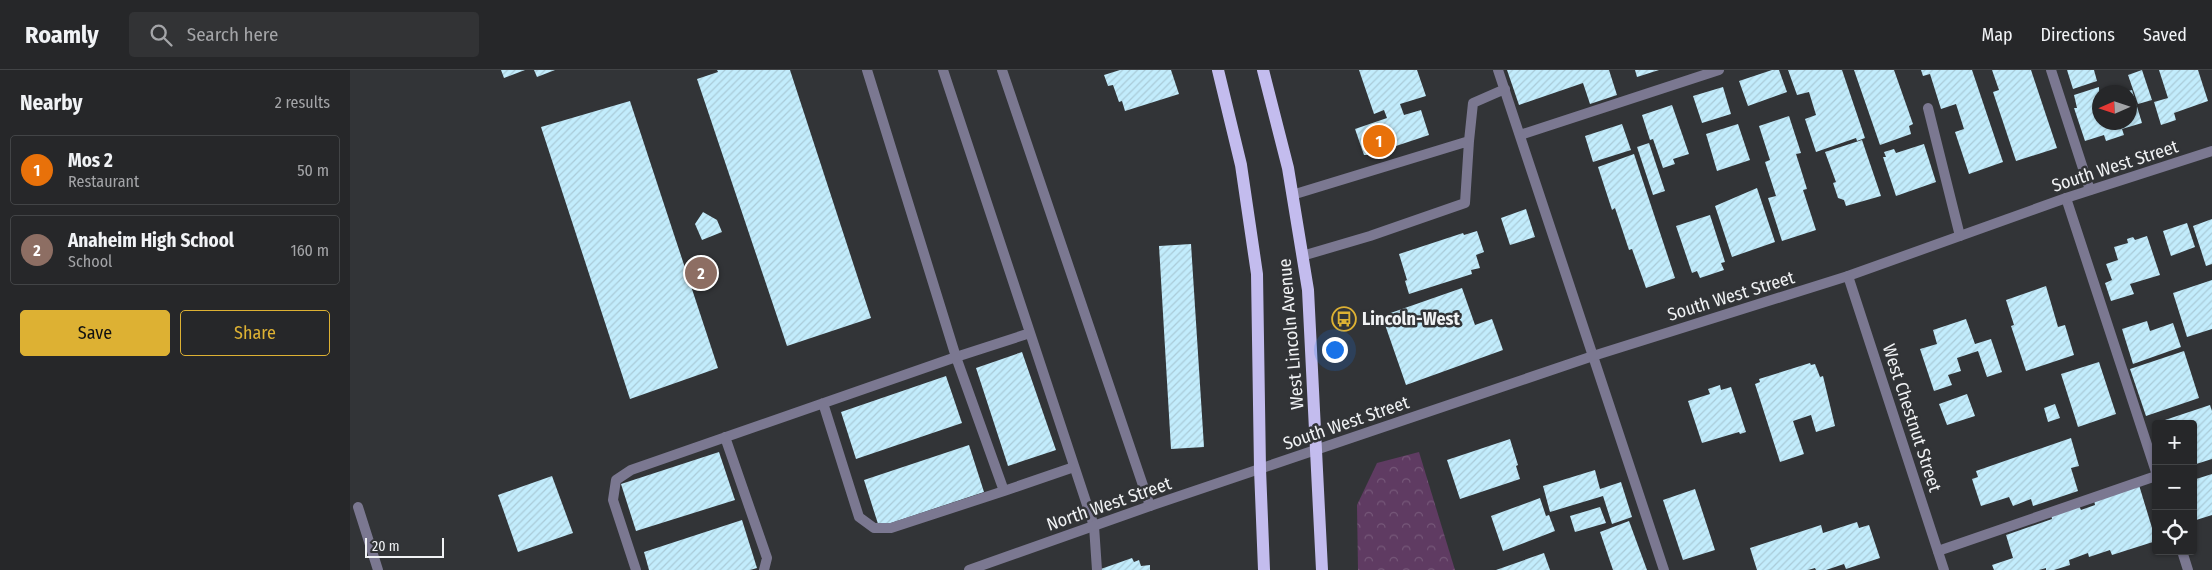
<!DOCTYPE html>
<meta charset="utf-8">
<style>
:root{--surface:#262729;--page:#323335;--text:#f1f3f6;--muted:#a4a5a8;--line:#424446;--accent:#ddb133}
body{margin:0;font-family:"Fira Sans Condensed",sans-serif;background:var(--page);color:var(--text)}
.controls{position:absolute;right:15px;bottom:15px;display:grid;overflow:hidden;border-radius:5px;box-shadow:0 1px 4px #0004}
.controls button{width:45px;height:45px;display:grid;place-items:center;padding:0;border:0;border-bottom:1px solid var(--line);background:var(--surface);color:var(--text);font:25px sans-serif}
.compass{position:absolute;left:1742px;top:15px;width:45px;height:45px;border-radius:50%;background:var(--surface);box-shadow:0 1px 4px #0004;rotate:267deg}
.scale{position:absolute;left:15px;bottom:12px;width:79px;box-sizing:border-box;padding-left:5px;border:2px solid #f0f2f4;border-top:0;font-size:14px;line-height:18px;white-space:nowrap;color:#f0f2f4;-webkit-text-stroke:4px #323437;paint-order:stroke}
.you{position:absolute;left:984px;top:279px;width:18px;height:18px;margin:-12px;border:4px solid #fff;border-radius:50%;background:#1a73e8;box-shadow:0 0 0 8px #1a73e833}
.badge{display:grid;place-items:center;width:32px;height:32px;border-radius:50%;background:var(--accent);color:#fff;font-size:16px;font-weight:700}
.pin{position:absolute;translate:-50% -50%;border:2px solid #fff;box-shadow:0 1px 5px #0006}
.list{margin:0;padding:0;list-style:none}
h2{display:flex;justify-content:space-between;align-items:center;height:65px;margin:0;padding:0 20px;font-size:21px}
h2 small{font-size:16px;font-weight:400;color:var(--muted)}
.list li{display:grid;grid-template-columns:32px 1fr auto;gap:15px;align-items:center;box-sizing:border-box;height:70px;margin:0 10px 10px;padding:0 10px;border:1px solid var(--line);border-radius:5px}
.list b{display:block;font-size:19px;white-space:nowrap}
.list p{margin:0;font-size:16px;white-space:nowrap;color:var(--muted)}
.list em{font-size:16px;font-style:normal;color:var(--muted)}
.actions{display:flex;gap:10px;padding:15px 20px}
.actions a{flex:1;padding:11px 0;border:1px solid var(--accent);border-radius:5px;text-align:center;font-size:18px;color:var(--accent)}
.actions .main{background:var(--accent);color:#111}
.icon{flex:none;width:28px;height:28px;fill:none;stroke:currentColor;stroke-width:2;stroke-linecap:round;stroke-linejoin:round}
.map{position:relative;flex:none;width:1862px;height:500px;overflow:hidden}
header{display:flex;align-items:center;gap:30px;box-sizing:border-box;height:70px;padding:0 25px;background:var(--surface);border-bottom:1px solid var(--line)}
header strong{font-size:24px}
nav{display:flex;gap:28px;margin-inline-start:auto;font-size:18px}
.search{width:350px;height:45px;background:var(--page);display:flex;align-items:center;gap:12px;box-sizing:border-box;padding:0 18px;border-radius:5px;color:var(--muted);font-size:19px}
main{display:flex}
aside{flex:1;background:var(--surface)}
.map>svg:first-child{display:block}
</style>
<header>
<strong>Roamly</strong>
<div class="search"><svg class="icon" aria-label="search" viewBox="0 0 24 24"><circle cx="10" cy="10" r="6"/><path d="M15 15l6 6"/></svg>Search here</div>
<nav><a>Map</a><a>Directions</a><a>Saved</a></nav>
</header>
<main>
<aside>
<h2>Nearby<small>2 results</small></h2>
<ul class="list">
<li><span class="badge" style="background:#e8710a">1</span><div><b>Mos 2</b><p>Restaurant</p></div><em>50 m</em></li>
<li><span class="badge" style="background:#8d6e63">2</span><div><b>Anaheim High School</b><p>School</p></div><em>160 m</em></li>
</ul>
<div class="actions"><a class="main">Save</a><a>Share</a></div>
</aside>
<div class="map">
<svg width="1862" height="500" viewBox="0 0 1862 500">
<defs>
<pattern id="park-crowns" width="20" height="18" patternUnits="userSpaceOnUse" patternTransform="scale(1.25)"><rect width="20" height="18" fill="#5f3b62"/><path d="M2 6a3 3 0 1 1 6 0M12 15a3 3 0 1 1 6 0" fill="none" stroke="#765879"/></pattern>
<pattern id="building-hatch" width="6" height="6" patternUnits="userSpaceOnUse" patternTransform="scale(1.25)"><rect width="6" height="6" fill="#c2ecfc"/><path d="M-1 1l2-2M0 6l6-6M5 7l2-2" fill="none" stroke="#aacbd8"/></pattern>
</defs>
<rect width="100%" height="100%" fill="#323437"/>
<path fill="url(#park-crowns)" d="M1069,382L1105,500H1008L1007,435L1027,393Z"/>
<path fill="url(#building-hatch)" d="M151,0H175L154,8Z
M184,0H205L187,7Z
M367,0H440L521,248L437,276L347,9L368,2Z
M770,0H821L829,24L775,41L772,31L769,32L763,15L758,16L754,5Z
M1009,0H1067L1076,26L1050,34L1054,45L1071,40L1079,65L1043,77L1044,81L1029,85H1014L1005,59L1037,48L1034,40L1024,44Z
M1157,0H1259L1267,25L1240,34L1233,13L1169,35Z
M1285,0H1309L1287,7Z
M1422,0H1429L1437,22L1398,36L1389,11Z
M1438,0H1492L1515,68L1507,71L1506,68L1466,82L1455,49L1466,45L1459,22L1447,25Z
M1504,0H1544L1563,54L1559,56L1561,64L1530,75Z
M1571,0H1622L1653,92L1619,104L1605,62L1614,59L1606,34L1591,39L1580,4L1573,6Z
M1642,0H1681L1707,78L1666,91L1643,22L1649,20Z
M1717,0H1744L1747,11L1723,19Z
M1792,0L1802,30L1788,34L1778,5Z
M1809,0H1848L1858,31L1824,43L1826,50L1811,55L1804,32L1818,28Z
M1373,17L1381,44L1352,53L1343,26Z
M1749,17L1750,52H1780V22H1774L1782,20L1792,53L1772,59L1774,65L1756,71L1754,65L1735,71L1724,38H1727L1724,25Z
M280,31L368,298L280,329L191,57Z
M1322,35L1339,84L1323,89L1325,94L1313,98L1303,69L1300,70L1292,45Z
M1439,46L1451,83L1446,84L1457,119L1453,120L1466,160L1432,171L1418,128L1426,126L1415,92L1420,90L1409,56Z
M1272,54L1281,80L1243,92L1235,66Z
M1388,54L1400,90L1367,101L1356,64Z
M1512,70L1531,126L1496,136L1494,130L1488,128L1483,113L1486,112L1475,82Z
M1299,73L1315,121L1303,125L1287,77Z
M1574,74L1586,112L1546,126L1533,87H1536L1534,82L1544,79L1546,83Z
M1284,84L1325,208L1296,218L1282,179L1279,180L1265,138L1262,140L1248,97Z
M1407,118L1425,172L1382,187L1365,136Z
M1176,139L1185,167L1160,175L1151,148Z
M353,142L367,150L372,162L352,170L345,154Z
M1360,145L1375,192L1371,193L1374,200L1350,208L1347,201L1342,203L1326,156Z
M1862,149V194L1856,196L1843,156Z
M1837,153L1845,177L1821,186L1813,161Z
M1127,161L1134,182L1126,185L1130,198L1121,200L1122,204L1059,224L1055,211L1057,210L1049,184L1113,163L1114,165Z
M1797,166L1810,205L1780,214L1784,224L1761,231L1755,213L1762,210L1756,194L1768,190L1764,177L1778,173L1777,169L1783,167L1785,170Z
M841,174L854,377L821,379L809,176Z
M1862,210V259L1837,267L1823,223Z
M1696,216L1708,257L1715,255L1724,285L1676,301L1661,256L1664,255L1656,230Z
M1112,218L1125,255L1142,249L1153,280L1056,315L1032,246Z
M1616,249L1625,274L1641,269L1652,302L1637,307L1628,281L1607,288L1611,301L1598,305L1602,315L1584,321L1570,279L1587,274L1583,260Z
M1797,251L1800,261L1823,253L1831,277L1783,294L1772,259Z
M1834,281L1849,328L1796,346L1780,299Z
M672,282L706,380L658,396L626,298Z
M1749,292L1766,344L1728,357L1711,304Z
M1460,293L1461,295L1465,294L1470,307L1473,306L1485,356L1466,362L1461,345L1443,351L1454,384L1430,392L1405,314L1410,312L1409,309Z
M596,306L612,353L506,389L491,342Z
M1370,315L1371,320L1381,317L1396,362L1390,364L1389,362L1352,373L1338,331L1360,324L1358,319Z
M1617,324L1625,346L1597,355L1589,334Z
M1705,334L1710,348L1698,352L1694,338Z
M1860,335L1862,341V389L1843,395V354L1806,353Z
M1721,368L1729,396L1721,398L1728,421L1683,436L1681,429L1663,436L1659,427L1631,436L1622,409L1628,407L1626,401Z
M1160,369L1168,395L1166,396L1170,409L1110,429L1097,390Z
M619,375L634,422L529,457L514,410Z
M369,382L385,430L286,461L271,414Z
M1245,400L1250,419L1271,412L1282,447L1262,454L1253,426L1200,442L1193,416Z
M1862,404V445L1843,451V410Z
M202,406L223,463L168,482L148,425Z
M1789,415L1806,471L1762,485L1760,480L1739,487L1738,483L1719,490L1720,495L1704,500H1696V498L1689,500H1644L1642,495L1663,488L1656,465L1702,449L1701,444L1729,436L1731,440L1745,435L1744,430Z
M1345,419L1365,480L1333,490L1313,430Z
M1190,428L1196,446L1199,445L1205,461L1153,481L1141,446Z
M1250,437L1256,453L1225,462L1220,446Z
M392,450L407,498L400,500H299L294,482Z
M1279,451L1297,500H1263L1250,462Z
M1507,452L1509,458L1519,455L1530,488L1496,499L1494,494L1476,500H1466L1465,498L1458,500H1407L1400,478L1471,455L1473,463Z
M1194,483L1200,500H1146Z
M782,488L784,492L789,490L791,496L800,495V500H748Z"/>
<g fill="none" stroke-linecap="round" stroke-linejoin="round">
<path stroke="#7b7891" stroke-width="10" d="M593,0L744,456L747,500
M652,0L800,436
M1148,0L1314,500
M1701,0L1740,120
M1578,38L1610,166
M1170,65L1369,0
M942,125L1119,71
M1716,128L1806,402
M952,186L1020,166L1115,133L1119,71L1123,33L1155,19
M680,263L606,287L654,421L724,397
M473,333L509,447L524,458H541L654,421
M375,367L417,488L414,500
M1588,481L1806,406
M1832,481L1838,500
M286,500L263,430L266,410L281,400L606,287L517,0"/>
<path stroke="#7b7891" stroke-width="10" d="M1498,206L1594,500
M8,437L28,500"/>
<path stroke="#7b7891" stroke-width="10" d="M619,500L800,436L1243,286L1498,206L1716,128L1862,81"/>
<path stroke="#c3bcee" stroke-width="12" d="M868,0L891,95L907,204L910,399L914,500
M913,0L938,98L958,220L972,500"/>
</g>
<defs>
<g id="bus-ring" transform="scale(1.25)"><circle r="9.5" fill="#323437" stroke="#ddb133" stroke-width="1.5"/><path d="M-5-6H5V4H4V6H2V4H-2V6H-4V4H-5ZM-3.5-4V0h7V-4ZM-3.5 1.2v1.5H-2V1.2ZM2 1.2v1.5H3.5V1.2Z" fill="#ddb133"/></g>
</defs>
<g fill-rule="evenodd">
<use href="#bus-ring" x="994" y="249"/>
</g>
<g text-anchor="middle" stroke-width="5" stroke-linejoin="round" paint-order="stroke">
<g font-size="18" fill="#f0f2f4" stroke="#323437">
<text transform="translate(1765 96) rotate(-18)" y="6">South West Street</text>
<text transform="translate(1381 226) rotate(-17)" y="6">South West Street</text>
<text transform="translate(941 264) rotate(-95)" y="6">West Lincoln Avenue</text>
<text transform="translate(1562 348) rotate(72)" y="6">West Chestnut Street</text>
<text transform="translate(996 353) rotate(-19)" y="6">South West Street</text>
<text transform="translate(759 434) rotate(-19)" y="6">North West Street</text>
</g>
<g font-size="18" font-weight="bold" fill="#f0f2f4" stroke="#323437" text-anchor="start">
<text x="1012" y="255">Lincoln-West</text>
</g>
</g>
</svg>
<div class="controls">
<button>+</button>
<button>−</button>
<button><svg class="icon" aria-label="locate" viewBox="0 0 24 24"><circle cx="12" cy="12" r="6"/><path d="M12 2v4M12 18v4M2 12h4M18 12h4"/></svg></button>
</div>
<svg class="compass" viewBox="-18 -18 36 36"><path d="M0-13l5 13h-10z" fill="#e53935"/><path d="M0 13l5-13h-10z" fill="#a4a5a8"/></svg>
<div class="scale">20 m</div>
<div class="you"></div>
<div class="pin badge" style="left:1029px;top:71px;background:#e8710a">1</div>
<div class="pin badge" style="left:351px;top:203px;background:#8d6e63">2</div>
</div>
</main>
